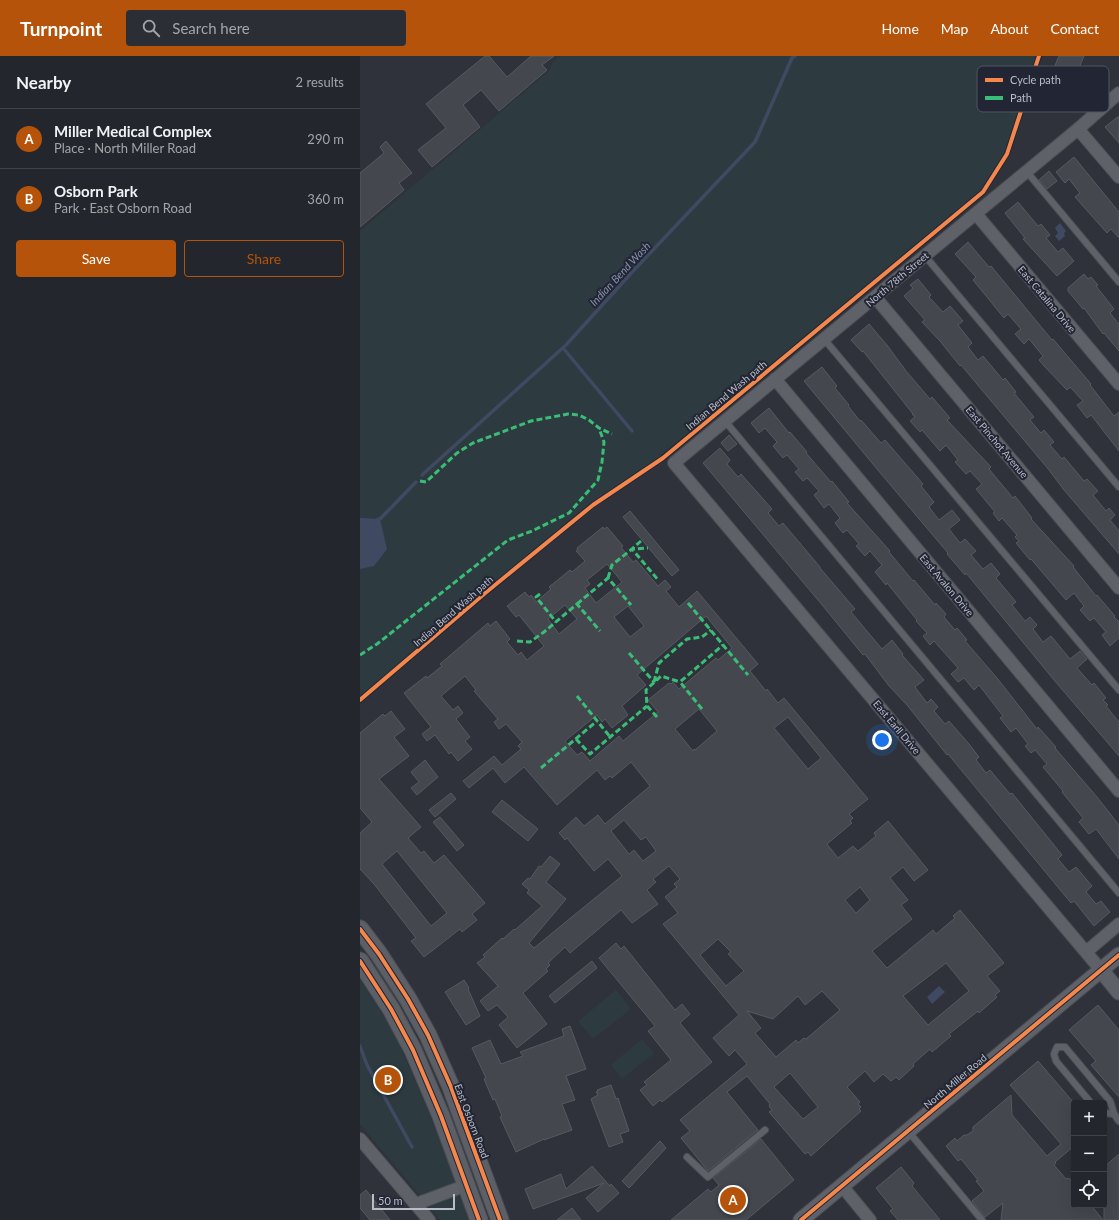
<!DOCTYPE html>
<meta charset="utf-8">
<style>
:root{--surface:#23262c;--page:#2b2e34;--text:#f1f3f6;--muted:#a3a5a9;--line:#404348;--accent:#b45309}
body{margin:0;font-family:Lato,sans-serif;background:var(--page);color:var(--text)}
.controls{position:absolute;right:12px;bottom:12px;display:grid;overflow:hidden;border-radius:4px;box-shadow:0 4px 16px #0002}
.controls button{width:36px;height:36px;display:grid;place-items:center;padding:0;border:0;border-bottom:1px solid var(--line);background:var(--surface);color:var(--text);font:20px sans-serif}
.scale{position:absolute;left:12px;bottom:10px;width:83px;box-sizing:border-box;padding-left:4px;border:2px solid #babdc9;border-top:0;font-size:11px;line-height:14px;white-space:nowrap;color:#babdc9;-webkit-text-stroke:3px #222634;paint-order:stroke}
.you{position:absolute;left:522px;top:684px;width:14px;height:14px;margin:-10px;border:3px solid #fff;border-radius:50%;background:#1a73e8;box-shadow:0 0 0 6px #1a73e833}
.badge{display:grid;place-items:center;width:26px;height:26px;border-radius:50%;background:var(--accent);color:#fff;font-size:13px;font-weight:700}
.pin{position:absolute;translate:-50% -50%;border:2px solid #fff;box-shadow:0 1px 4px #0006}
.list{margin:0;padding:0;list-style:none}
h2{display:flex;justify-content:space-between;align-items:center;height:52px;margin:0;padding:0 16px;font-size:17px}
h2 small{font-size:13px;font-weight:400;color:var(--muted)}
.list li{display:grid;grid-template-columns:26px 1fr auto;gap:12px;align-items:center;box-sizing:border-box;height:60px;padding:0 16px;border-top:1px solid var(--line)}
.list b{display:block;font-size:15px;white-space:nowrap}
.list p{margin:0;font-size:13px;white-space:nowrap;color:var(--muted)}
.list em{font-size:13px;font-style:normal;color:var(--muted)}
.actions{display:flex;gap:8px;padding:12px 16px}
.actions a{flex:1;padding:9px 0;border:1px solid var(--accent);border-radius:4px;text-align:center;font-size:14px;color:var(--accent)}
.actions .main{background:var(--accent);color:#fff}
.icon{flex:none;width:22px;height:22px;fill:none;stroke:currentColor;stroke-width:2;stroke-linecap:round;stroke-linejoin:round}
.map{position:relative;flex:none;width:759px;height:1164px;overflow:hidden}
header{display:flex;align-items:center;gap:24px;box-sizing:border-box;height:56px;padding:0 20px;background:var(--accent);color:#fff}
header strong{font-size:19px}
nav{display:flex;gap:22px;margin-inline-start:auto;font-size:14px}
.search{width:280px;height:36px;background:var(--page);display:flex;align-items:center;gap:10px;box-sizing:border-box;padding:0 14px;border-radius:4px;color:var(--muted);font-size:15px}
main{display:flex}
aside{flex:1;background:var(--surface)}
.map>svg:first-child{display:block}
</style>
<header>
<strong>Turnpoint</strong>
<div class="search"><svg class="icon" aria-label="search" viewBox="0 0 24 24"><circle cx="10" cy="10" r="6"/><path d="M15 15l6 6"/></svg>Search here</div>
<nav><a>Home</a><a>Map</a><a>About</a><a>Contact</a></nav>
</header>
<main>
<aside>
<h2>Nearby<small>2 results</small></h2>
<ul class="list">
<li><span class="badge">A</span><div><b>Miller Medical Complex</b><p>Place · North Miller Road</p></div><em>290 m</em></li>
<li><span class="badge">B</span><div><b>Osborn Park</b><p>Park · East Osborn Road</p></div><em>360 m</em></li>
</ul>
<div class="actions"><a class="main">Save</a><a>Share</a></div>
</aside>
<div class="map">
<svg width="759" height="1164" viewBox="0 0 759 1164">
<rect width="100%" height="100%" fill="#2f323a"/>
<path fill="#2d3b40" d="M201,0H679L665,54L649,101L622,134L273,422L0,640V175L190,14L192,7Z
M0,923L36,980L83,1090L110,1164H80L0,1068Z
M256,934L271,953L233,983L218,965Z
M282,983L294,997L262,1023L251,1009Z"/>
<path fill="#404962" d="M700,167L706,175L704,177L705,180L699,185L695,180L698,177L695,172Z
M0,462L20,463L27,493L14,510L0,513Z
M579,930L585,936L572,948L567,941Z"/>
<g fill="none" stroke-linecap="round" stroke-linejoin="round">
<path stroke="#404962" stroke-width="3.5" d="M203,292L272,375
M62,419L206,289L274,214L395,86L432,2L435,0
M17,464L20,463L56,426
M0,990L7,1009L52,1091"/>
</g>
<path fill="#45474f" stroke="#575961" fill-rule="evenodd" d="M125,0H129L147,21L171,0H194L182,9L187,14L139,55L121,34L103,49L120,71L72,111L58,94L86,72L66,48Z
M699,0H724L719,12L724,14L719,26L713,25V27H710L709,29L688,26Z
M759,60V87L745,71Z
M26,85L52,117L39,127L44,134L0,171V117L24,97L20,91Z
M714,101L759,156V182L751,173L747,177L715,141L720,137L709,123L705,127L696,116Z
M689,115L697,125L687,133L679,124Z
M658,146L678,170L681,168L690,179L686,182L698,196L703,192L714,205L697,220L663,183L665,182L645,157Z
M608,186L629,211L631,210L692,284L693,283L731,328L730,329L754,360L759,356V395L731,359L727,362L717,349L723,345L710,331L707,334L685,311L679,304L683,300L669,283L664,288L655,278L661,273L648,258L644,262L613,224L616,221L595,198Z
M724,218L728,223L731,221L738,229L736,230L754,253L750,257L759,268V295L744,277L743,278L724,252L723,253L708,235V232Z
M558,223L571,239L569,241L583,256L590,250L603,265L598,269L612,287L608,291L618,304L623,300L643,324L645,322L656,336L654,337L674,361L670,364L681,377L684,374L694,386L690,389L702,403L704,401L724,425L727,423L738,435L733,439L746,455L749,452L755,459L750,464L759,475V498L704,434L689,414L601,309L600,310L580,285L562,266L565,264L544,240L553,232L550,229Z
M509,268L527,289L546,315L570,343L572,341L590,362L587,364L631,411L629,413L653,442L655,440L672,462L671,463L714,510L713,511L736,540L737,539L755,560L754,561L759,566V582L750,590L742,579L746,576L734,562L730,565L720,554L724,550L714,537L706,544L671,503L670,504L656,487L659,485L655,481L657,479L642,462L639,465L633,457L635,456L616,433L622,428L610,415L606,418L595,406L598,404L586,389L580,395L562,374L560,376L550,365L555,361L552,358H553L503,295L502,296L491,284Z
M462,311L477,330L475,332L489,349L488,350L500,365L501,364L521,387L525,384L563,428L561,430L574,446L569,451L579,464L592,454L600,464L589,473L600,487L605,483L616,495L611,499L623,513L631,507L640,518L636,522L656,546L652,549L665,565L670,561L677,569L673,573L683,586L691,580L710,603L720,595L727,603L717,612L732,629L734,627L746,642L743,644L748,649L746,650L759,666V700L694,624L606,517L605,519L587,498L588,497L522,419L444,325Z
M409,352L429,377L430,376L447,396L446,397L471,426L472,425L489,446L487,447L530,495L529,496L553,525L554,524L575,549L576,547L586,558L584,561L595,574L597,572L607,584L605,585L637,622L677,673L678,671L696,691L695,692L737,741L759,769V803L736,773L729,778L719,766L723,762L702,736L703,735L683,711L687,708L675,694L671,697L665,690L668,688L656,672L651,676L640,662L643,660L619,629L614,634L604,622L598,626L591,618L598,612L574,585L570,589L563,580L567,577L556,565L557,564L527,527L526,529L515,516L522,509L510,495L505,500L496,490L499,488L487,474L483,477L475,467L480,462L469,448L464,452L454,439L459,435L447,422L443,425L435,416L439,413L427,399L423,402L413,390L417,386L405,372L399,377L391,367Z
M369,379L377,388L368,395L361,387Z
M360,392L370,404L367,408L378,421L381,418L412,453L408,457L419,470L423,467L460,511V512L495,553L491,556L522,593L532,584L543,598L542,599L564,624L555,631L567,647L571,643L578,651L574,655L585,668L589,665L609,688L619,701L616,704L626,717L630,714L650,738L652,737L702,799L698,803L709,816L716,811L732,830L726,836L736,848L741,845L750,856L734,870L714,845L711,847L588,698L587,699L547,649L529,630L505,598L503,599L463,550L343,407Z
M270,455L319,514L312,520L263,461Z
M243,471L244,473L247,471L263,490L261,491L273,506L276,504L298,530L305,524L311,531L306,535L319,551L337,535L398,608L390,615L406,635L407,633L418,647L424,642L508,743L489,758L493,762L490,765L492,767L467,788L478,802L493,790L498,795L516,780L514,777L528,765L568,814L554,825L543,811L530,822L548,844L541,849L552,863L512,895L527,912L573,874L576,878L595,862L593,860L600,854L644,907L627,920L640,935L635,939L637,941L619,957L618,955L589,978L591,980L572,996L570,993L553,1008L554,1010L539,1024L536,1021L531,1025L523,1018L514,1026L505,1015L487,1031L500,1046L498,1048L501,1051L499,1053L501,1055L451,1100L448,1096L445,1098L409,1056L412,1054L409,1050L410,1048L387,1020L367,1036L398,1074L395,1076L348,1115L321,1082L330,1075L320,1064L387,1008L375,994L369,1000L353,982L379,959L303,868L318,857L305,841L317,831L314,828L320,823L309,810L293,823L296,826L287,834L298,848L272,867L261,854L210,897L205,891L188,907L190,909L186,913L188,915L163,937L187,968L157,992L139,969L148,961L137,949L128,955L120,945L138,930L117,907L125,901L123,899L142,882L143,883L154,873L155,874L182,850L167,837L169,834L162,828L168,822L170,823L179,810L181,811L190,800L200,808L186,826L206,843L169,887L174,892L262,820L248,803L234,815L207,782L205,784L199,777L216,761L224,770L238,759L245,768L290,730L271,706L252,722L250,720L245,724L237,714L197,749L164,711L145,727L133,712L109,732L103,725L134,700L142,709L161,693L158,690L162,686L146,668L139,673L134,666L138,663L114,635L116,634L105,620L81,640L93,654L98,650L103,657L96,663L110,681L105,685L112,693L98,705L91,696L89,698L75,679L67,685L62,678L71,671L44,637L66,620L67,622L82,610L80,608L128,567L130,570L136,565L150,583L147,586L158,599L161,596L167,604L184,590L159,559L156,561L147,550L165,536L169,541L171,539L176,546L191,533L189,531L210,514L212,516L225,505L216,495L218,494L217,492ZM247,508L262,526L236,547L225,532L230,528L227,524ZM205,549L217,563L199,578L188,563ZM268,550L284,570L270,581L254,561ZM346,560L372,592L358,604L356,602L319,633L313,626L311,628L309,627L288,644L298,656L263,685L259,680L230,705L222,696L217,699L205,685L237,659L242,666L245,663L252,672L268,659L262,650L286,629L277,619ZM339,653L357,675L335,694L334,693L333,695L315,673ZM428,661L461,702L448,713L414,672ZM264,764L281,784L286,781L296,795L283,805L274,794L269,798L251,775ZM500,831L510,844L496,857L485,844ZM358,883L371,896L368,898L384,915L366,930L340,899ZM586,907L609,935L568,969L543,940ZM462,935L480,954L446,983L444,982L438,987L436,984L416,1001L395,977L401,972L387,955L413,963L438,940L445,949ZM430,1017L458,1051L443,1063L414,1031Z
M31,655L45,673L34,681L49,700L19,723L61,771L48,782L61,797L64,795L74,807L84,799L125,847L112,858L117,864L102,876L100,873L64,901L51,885L56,882L14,828L0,813V777L12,766L0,752V677L23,658L25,660ZM37,795L87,857L71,870L22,808Z
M65,704L78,721L57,739L51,732L59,726L51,716Z
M91,737L96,743L75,761L69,754Z
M142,744L178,773L168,785L132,756Z
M80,761L104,789L97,795L73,766Z
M256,887L261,893L264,890L315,954L322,948L330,958L320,967L352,1006L302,1046L300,1044L293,1050L280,1034L287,1029L284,1026L311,1004L288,975L295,970L239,902Z
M232,905L237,912L195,947L189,940Z
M104,924L109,932L108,933L120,960L106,969L85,936Z
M738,949L759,974V1041L731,1009L736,1005L709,974Z
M210,970L226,1013L206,1020L215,1044L202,1048L212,1074L184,1084V1083L156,1096L140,1061L142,1060L135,1043L133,1044L124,1023L126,1022L112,992L130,984L141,1008L163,1000L160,996L204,980L202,973Z
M678,1005L714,1047V1090L695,1106L696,1107L694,1109L706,1123L709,1122L714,1128V1149H731L743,1164H641L643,1147L625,1161L612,1145L624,1135L616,1125L618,1124L601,1103L598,1105L586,1090L595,1082L597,1085L604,1079H607L613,1075V1071L651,1039L652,1059L687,1100L701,1088L650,1029Z
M251,1029L256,1043L258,1042L269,1075L260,1078L263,1086L249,1091L231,1043L238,1039L236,1036L238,1035L237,1034Z
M401,1083L434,1124L386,1164H311L348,1133L351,1136L359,1129L353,1122Z
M300,1085L306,1092L269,1132L262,1125Z
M759,1098V1164H744V1111Z
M232,1110L250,1130L251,1128L259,1137L238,1156L226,1142L244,1127L173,1153L165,1133L201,1118L206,1133Z
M541,1111L554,1127L552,1130L580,1164H538L530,1155L533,1153L516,1132Z
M6,1134L30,1164H10L0,1152V1139Z
M212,1152L221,1164H197Z"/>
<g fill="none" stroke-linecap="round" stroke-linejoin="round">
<g stroke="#4b4d53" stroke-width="8">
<path id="service" d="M667,116L759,226
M565,200L759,431
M464,283L759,634
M365,365L759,837
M731,1047L696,1005L694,998L697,991H705L750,1045C754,1054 751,1056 759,1065
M744,1057L753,1058
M548,1075L622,1164
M327,1101L348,1121L405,1074"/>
</g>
<g stroke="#4b4d53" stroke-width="14">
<path id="minor" d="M718,73L759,121
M616,158L759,328
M515,241L759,532
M415,323L759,735
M726,896L759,868
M741,914L314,407L718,73L759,37
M0,1083L69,1164
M482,1130L510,1164
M56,1148L107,1129"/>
</g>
<g stroke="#4b4d53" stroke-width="17">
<path id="tertiary" d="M741,914L759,936
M441,1164L759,899"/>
</g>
<g stroke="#4b4d53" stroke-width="19">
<path id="secondary" d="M0,873L19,898L48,943L68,979L91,1031L140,1164
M0,905L31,953L53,994L81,1060L119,1164"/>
</g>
<use href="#service" stroke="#5f6168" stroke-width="6"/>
<use href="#minor" stroke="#5f6168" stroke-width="12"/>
<use href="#tertiary" stroke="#5f6168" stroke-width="15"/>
<use href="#secondary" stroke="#5d5f67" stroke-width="17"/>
<path stroke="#3abd76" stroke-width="3" stroke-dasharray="6 3" stroke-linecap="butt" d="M60,425L66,426L97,397L113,387L171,365L208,358L219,359L229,364L239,372L252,378
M281,485L272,493L288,492
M248,522L252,509L272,493L299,525
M180,538L176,541L196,566
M328,547L388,619
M217,548L248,522L271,549
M157,585L170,586L184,576L217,548L240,575
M269,597L294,626
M0,599L17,588L148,484L172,475L209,457L238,424L242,406L244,386L239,372
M294,626L299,607L327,583L342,581L351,574
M217,640L251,682
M342,653L320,626L363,589
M297,661L287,650L286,634L301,620L320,626
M216,683L230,698L287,650
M181,712L237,665"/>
<g stroke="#222634" stroke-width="6">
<path id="cycleway" d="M0,644L124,538L233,449L303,402L623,136L647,98L679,0
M0,873L19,898L48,943L68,979L91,1031L140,1164
M0,905L31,953L53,994L81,1060L119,1164
M441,1164L759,899"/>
</g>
<use href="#cycleway" stroke="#f5874c" stroke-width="4"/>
</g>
<g text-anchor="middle" stroke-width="4" stroke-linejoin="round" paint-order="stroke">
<g font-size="10" fill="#babdc9" stroke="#222634">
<text transform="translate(537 223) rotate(-40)" y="4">North 78th Street</text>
<text transform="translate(687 243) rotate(50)" y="4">East Catalina Drive</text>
<text transform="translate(366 339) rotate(-40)" y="4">Indian Bend Wash path</text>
<text transform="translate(637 386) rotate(50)" y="4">East Pinchot Avenue</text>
<text transform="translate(587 529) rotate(50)" y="4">East Avalon Drive</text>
<text transform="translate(93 555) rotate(-41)" y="4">Indian Bend Wash path</text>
<text transform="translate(537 671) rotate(50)" y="4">East Earll Drive</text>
<text transform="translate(595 1025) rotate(-40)" y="4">North Miller Road</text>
<text transform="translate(112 1065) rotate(69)" y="4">East Osborn Road</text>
</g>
<g font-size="11" font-style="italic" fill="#868fad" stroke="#222634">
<text transform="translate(260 218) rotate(-47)" y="4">Indian Bend Wash</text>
</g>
</g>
<rect x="617" y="10" width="132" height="46" rx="6" fill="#222634" stroke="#505361" stroke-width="1"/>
<rect x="625" y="22" width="18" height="4" fill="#f5874c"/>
<rect x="625" y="40" width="18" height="4" fill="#3abd76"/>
<g font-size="11" fill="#babdc9">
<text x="650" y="28">Cycle path</text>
<text x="650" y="46">Path</text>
</g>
</svg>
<div class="controls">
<button>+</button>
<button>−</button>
<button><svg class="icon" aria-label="locate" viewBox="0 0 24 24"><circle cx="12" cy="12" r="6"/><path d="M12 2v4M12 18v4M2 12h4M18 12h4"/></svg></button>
</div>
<div class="scale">50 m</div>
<div class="you"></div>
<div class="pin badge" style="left:373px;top:1144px">A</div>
<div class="pin badge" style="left:28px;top:1024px">B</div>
</div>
</main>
